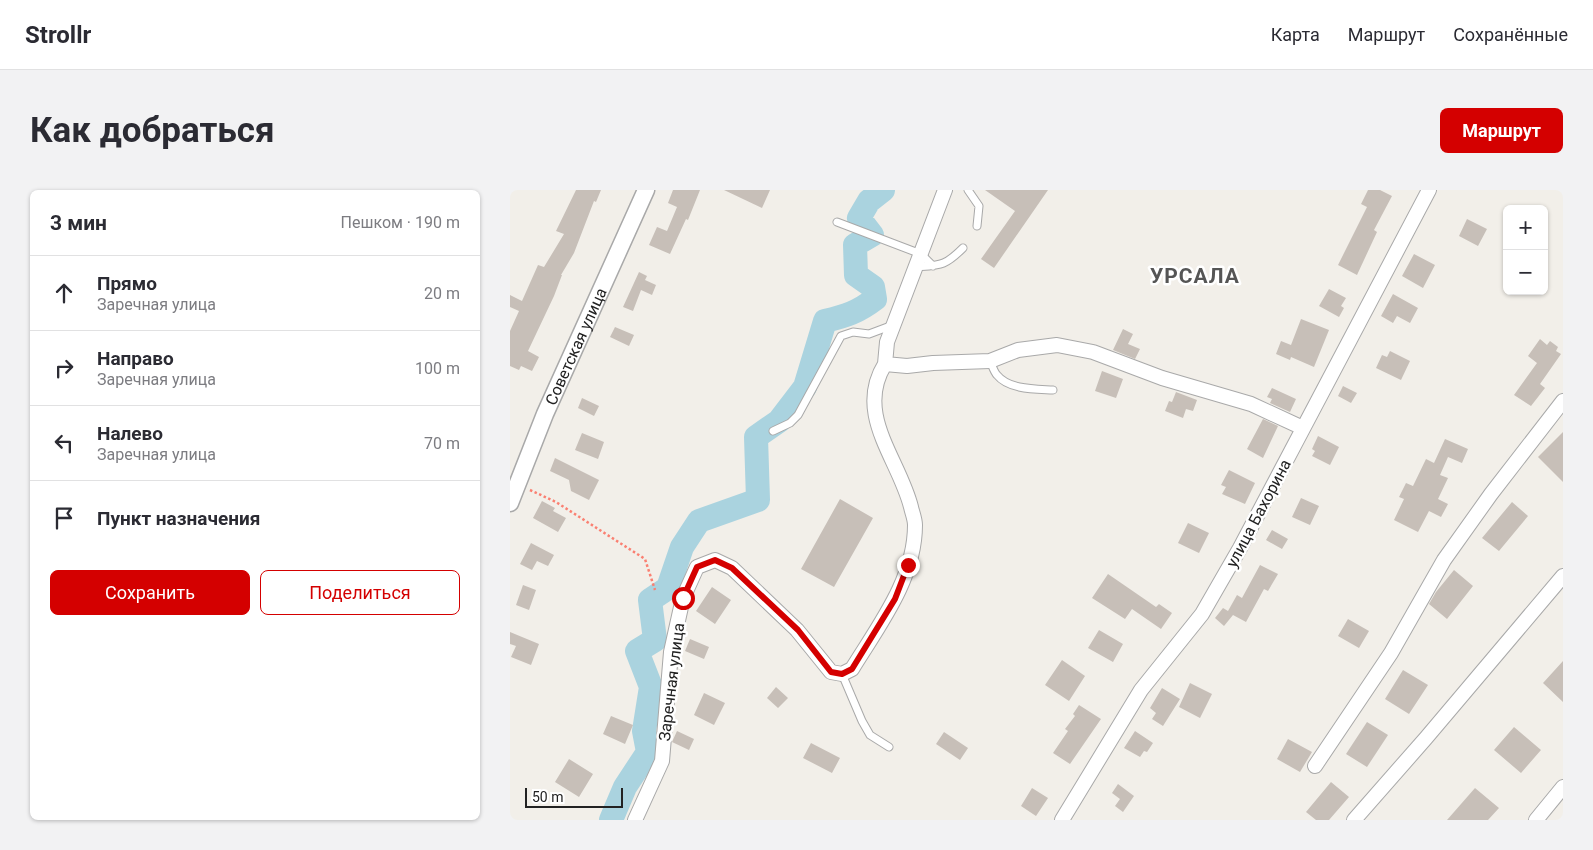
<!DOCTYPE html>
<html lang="ru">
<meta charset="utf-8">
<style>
:root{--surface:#fff;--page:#f2f2f3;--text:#2b2b33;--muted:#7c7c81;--line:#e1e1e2;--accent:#d40000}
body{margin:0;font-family:Roboto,sans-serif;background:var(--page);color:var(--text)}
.controls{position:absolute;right:15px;top:15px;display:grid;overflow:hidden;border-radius:8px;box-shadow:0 1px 4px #0004}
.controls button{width:45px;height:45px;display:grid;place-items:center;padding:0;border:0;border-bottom:1px solid var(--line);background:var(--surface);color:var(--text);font:25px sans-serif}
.scale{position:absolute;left:15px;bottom:12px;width:98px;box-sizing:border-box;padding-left:5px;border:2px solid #222;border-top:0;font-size:14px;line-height:18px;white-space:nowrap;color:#222;-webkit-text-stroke:4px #fff;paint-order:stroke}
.stop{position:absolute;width:15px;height:15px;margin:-11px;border:4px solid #d40000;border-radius:50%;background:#fff}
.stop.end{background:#d40000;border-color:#fff;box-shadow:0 1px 5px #0008}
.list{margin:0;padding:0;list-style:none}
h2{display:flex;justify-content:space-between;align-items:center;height:65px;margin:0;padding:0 20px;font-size:21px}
h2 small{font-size:16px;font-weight:400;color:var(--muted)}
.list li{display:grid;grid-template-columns:32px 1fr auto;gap:15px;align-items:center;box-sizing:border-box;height:75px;padding:0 20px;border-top:1px solid var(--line)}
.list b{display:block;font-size:19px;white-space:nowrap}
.list p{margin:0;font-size:16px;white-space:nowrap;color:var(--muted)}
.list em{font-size:16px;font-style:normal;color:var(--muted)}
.actions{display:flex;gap:10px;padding:15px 20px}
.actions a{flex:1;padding:11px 0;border:1px solid var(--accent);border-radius:8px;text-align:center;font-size:18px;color:var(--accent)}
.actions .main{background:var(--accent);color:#fff}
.icon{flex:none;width:28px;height:28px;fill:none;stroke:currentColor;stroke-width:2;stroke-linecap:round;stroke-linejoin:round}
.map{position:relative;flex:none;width:1053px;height:630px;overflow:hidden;border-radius:8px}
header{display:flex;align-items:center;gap:30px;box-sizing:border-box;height:70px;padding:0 25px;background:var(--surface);border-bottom:1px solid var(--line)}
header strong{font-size:24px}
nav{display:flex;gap:28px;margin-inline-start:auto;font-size:18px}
.intro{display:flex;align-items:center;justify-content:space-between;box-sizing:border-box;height:120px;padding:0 30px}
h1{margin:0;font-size:35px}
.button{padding:12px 22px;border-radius:8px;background:var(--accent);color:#fff;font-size:18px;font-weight:700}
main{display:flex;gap:30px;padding:0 30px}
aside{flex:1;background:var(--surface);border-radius:8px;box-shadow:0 1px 4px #0004}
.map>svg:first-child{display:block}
</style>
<header>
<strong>Strollr</strong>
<nav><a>Карта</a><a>Маршрут</a><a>Сохранённые</a></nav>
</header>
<div class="intro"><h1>Как добраться</h1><a class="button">Маршрут</a></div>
<main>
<aside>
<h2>3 мин<small>Пешком · 190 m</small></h2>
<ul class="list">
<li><svg class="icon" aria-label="ahead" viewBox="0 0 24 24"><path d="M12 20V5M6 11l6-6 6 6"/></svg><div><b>Прямо</b><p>Заречная улица</p></div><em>20 m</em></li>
<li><svg class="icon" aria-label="right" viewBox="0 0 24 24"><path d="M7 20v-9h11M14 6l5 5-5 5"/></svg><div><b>Направо</b><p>Заречная улица</p></div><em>100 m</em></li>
<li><svg class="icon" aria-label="left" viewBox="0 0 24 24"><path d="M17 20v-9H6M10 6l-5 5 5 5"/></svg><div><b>Налево</b><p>Заречная улица</p></div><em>70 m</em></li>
<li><svg class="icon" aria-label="arrive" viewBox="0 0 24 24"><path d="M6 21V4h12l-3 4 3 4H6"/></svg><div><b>Пункт назначения</b></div></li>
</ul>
<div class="actions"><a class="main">Сохранить</a><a>Поделиться</a></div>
</aside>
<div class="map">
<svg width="1053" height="630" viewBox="0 0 1053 630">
<rect width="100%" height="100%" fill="#f2efe9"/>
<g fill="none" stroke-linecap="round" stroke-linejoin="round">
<path stroke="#aad3df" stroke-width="24" d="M101,630L115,597L138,562L134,541L141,497L127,461L145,450L140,410L158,398L172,357L189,331L248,310L246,247L269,231L295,197L315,131C336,126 348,122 365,109L363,97L346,85L345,55L362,45L349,28L359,11L373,0"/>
</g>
<path fill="#c7bfb8" d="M66,0H91L86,12L84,11L64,63L51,85H52L44,106L18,161L29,167L22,181L11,176L9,180L0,176V141L9,121L0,117V105L12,111L28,75L34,77L54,44L46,41Z
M163,0H190L178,30L176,29L160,64L139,55L147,37L157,41L167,17L158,13Z
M214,0H260L252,18Z
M475,0H538L484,78L471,69L505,21Z
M858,0H870L882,6L864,40L867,42L847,85L828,75L857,17L851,14Z
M957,29L977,39L968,56L949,46Z
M904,64L925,75L913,98L892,86Z
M129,82L137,86L135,90L146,95L142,105L131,100L123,121L113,117Z
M819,99L836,108L831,116L834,118L829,127L809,116Z
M883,104L908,118L900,133L887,126L883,133L871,126Z
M791,129L819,140L804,177L781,167L780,170L766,164L771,151L781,155Z
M105,137L124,145L119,156L100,147Z
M613,139L623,144L618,154L630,159L625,169L603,160Z
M1030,149L1037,155L1040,151L1048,157L1046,161L1051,164L1030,194L1035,198L1021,216L1004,205L1027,173L1018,166Z
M880,161L900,171L891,190L866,178L872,165L877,167Z
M592,181L613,189L606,208L585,201Z
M833,196L847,203L841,213L828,206Z
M762,198L786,209L780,222L760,213L762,209L757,207Z
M666,202L687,210L683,221L676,219L673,228L655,221L659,211L662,212Z
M72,208L89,216L84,226L68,218Z
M753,229L768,236L753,268L737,259Z
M1053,242V292L1028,267Z
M72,243L94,252L88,269L65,260Z
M808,246L829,257L820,275L802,266L805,261L802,259Z
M935,249L958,259L952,273L938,267L930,285L938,288L928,309L938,314L931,327L919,321L908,342L884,330L894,309L889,307L896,293L903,296L916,269L924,273Z
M45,268L89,290L79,310L61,301L59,290L40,281Z
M719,280L745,293L735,314L712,304L716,297L711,295Z
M791,308L809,316L800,335L782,327Z
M330,309L363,328L324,397L291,379Z
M32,311L45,318L43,321L56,328L48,342L23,328Z
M1002,312L1018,326L989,361L972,348Z
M678,333L699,343L689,363L668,353Z
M762,340L778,349L772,359L756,350Z
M21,353L44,365L38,376L27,371L22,380L10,374Z
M750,375L768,384L758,401L754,399L736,432L723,425L714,436L705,428L713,418L718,421L727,405L732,408Z
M944,380L963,396L937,429L919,414L926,402Z
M598,384L646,417L649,414L662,423L651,439L622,419L615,429L582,408Z
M13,395L26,400L19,420L6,415Z
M202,397L221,410L205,434L186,421Z
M838,429L859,441L849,458L828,446Z
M589,440L613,454L603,472L578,458Z
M0,442L29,454L21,475L1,467L6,456L0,454Z
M180,449L199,457L194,469L175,461Z
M552,470L575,486L559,511L535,495Z
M1053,471V512L1033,493Z
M893,480L918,495L899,524L875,509Z
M680,493L702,504L690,528L669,517Z
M266,497L278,508L268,518L257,508Z
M652,498L670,509L653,536L642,529L646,523L640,518Z
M194,503L215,513L204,535L184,525Z
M569,515L591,529L560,574L543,563L558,541L555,539L565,526L563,524Z
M101,526L123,535L115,554L93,544Z
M857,532L878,545L857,577L836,564Z
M1004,537L1031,560L1011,583L984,560Z
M167,541L184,549L179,560L162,552Z
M625,541L643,553L637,562L634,561L630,567L614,558Z
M434,542L458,558L450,570L426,554Z
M778,549L802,562L790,582L767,569Z
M301,553L330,568L322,583L293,568Z
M59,569L83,584L69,607L45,592Z
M821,592L839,607L819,630H806L796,622Z
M608,594L624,606L613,622L605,616L610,609L602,603Z
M522,598L538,608L526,626L511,616Z
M965,598L989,618L978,630H937Z"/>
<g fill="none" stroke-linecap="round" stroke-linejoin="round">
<g stroke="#a9a9a9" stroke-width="9">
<path id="service" d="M458,0L469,16L467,36
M327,32L411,64L423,76
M406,77C431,75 435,76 453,58
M480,171C482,175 484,182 487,185C499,200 526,199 543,200
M263,241L280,233L288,225L331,146L343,142L359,144L383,135
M332,484L352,531L360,545L379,557"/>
</g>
<g stroke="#a9a9a9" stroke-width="16">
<path id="minor" d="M435,0L377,152L375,174L397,176L423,173L480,171L508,160L547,155L583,162L652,188L741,214L793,238
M805,576L881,463L934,370L981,304L1053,211
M125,630L152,571L161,462L173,408L187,377L205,370L222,378L287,440L321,482L332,484L342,479C369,435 405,389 405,335C405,329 402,322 401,317C389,269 344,224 375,174
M552,630L631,500L692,424L730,358L919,0
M844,630L916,548L1053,386
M1026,630L1053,597"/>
</g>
<g stroke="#a9a9a9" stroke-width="19">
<g id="tertiary">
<path id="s1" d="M0,313L35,224L136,0"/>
</g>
</g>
<path stroke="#fa8072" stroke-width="2.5" stroke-dasharray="2.5 2.5" stroke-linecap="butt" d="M20,300L46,312L135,369L145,400"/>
<use href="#service" stroke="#fff" stroke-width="7"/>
<use href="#minor" stroke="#fff" stroke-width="14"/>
<use href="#tertiary" stroke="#fff" stroke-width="16"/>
</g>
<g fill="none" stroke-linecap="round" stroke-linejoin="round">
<path stroke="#d40000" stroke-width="6" d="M173,408L187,377L205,370L222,378L288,440L321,482L332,484L342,479L385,409L398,375"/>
</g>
<g text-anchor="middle" stroke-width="5" stroke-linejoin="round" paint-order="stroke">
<g font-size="16" fill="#222" stroke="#fff">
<text dy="6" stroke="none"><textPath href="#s1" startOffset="170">Советская улица</textPath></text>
<text transform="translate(748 323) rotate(-62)" y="6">улица Бахорина</text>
<text transform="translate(161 492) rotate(-83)" y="6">Заречная улица</text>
</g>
<g font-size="21" font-weight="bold" letter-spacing="1" fill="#555" stroke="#fff">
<text x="685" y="93">УРСАЛА</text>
</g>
</g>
</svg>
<div class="controls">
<button>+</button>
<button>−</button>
</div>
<div class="scale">50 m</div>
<div class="stop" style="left:173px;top:408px"></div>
<div class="stop end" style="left:398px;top:375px"></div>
</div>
</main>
